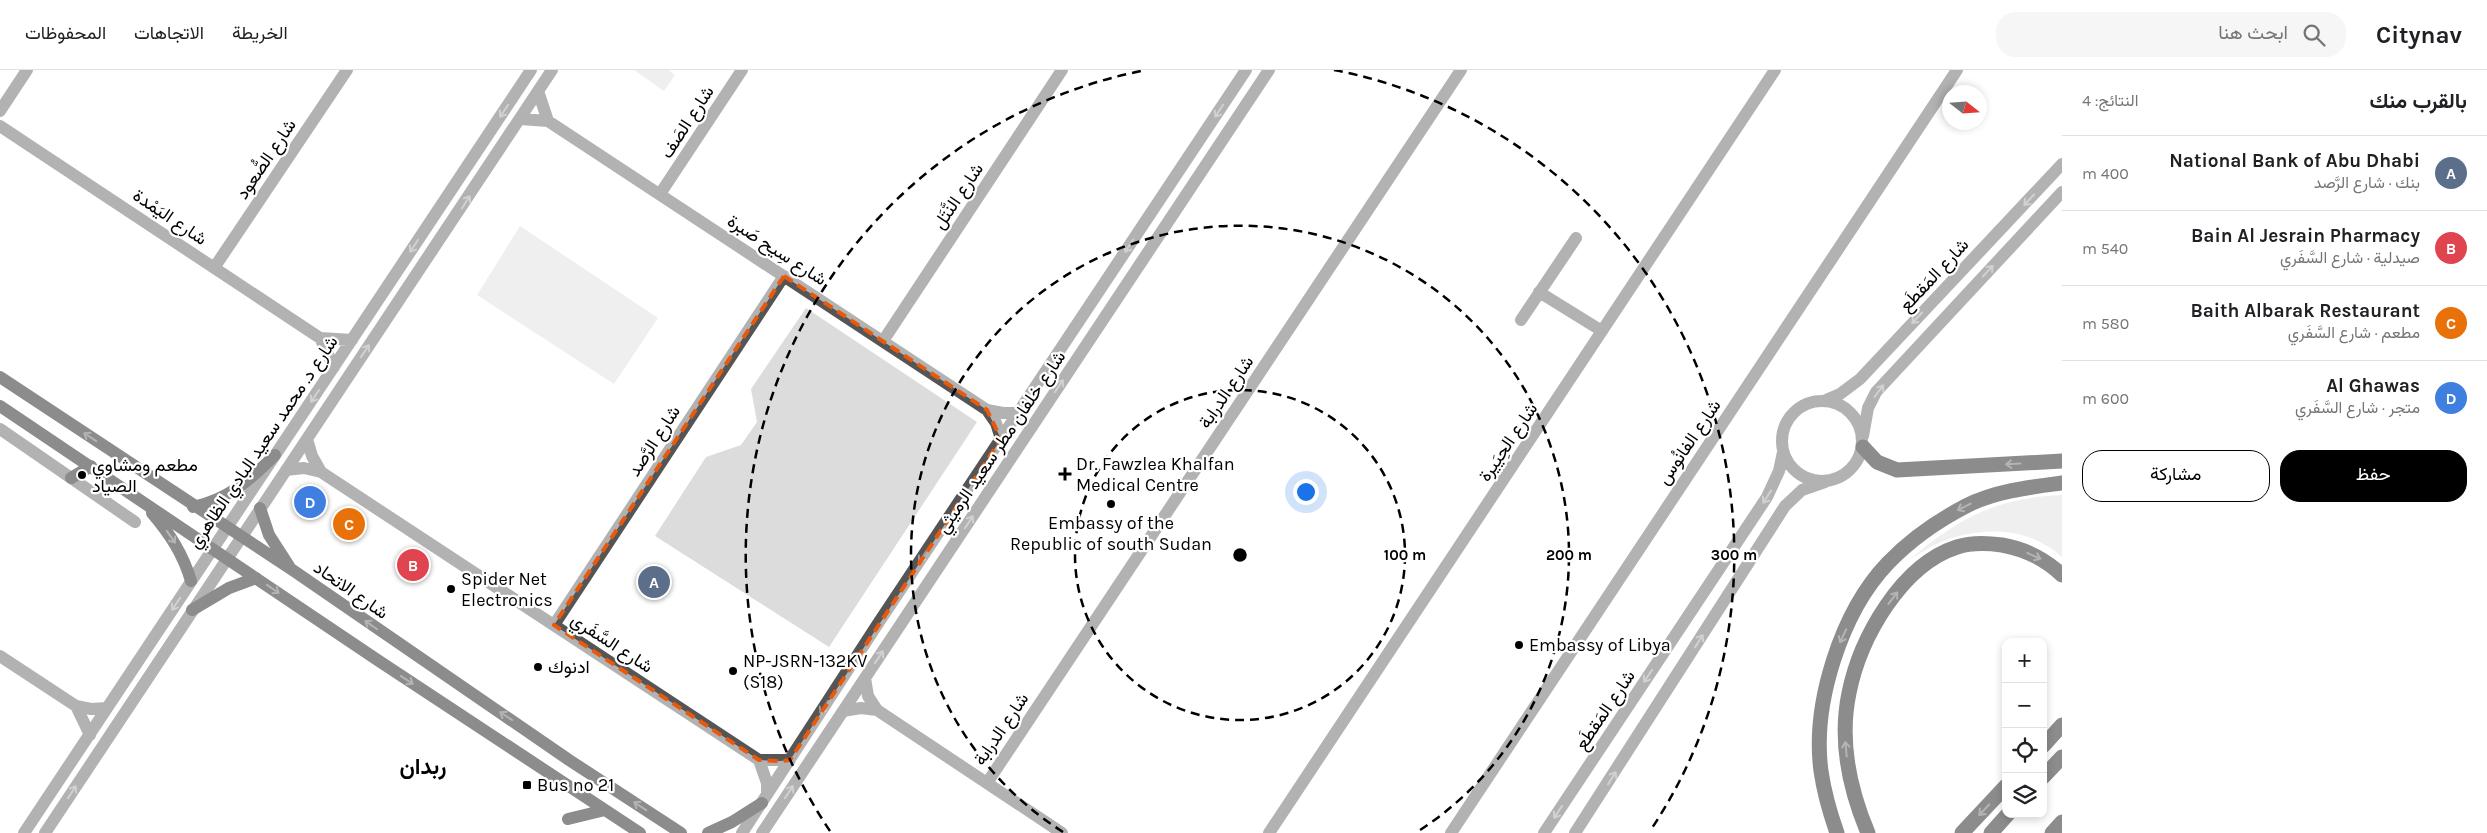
<!DOCTYPE html>
<html lang="ar">
<meta charset="utf-8">
<style>
:root{--surface:#fff;--page:#f6f6f6;--text:#202124;--muted:#757577;--line:#e0e0e0;--accent:#000}
body{margin:0;font-family:Karla,Vazirmatn,sans-serif;background:var(--page);color:var(--text);direction:rtl}
.controls{position:absolute;right:15px;bottom:15px;display:grid;overflow:hidden;border-radius:10px;box-shadow:0 2px 8px #0003}
.controls button{width:45px;height:45px;display:grid;place-items:center;padding:0;border:0;border-bottom:1px solid var(--line);background:var(--surface);color:var(--text);font:25px sans-serif}
.compass{position:absolute;left:1942px;top:15px;width:45px;height:45px;border-radius:50%;background:var(--surface);box-shadow:0 2px 8px #0003;rotate:107deg}
.you{position:absolute;left:1305px;top:421px;width:18px;height:18px;margin:-12px;border:4px solid #fff;border-radius:50%;background:#1a73e8;box-shadow:0 0 0 8px #1a73e833}
.badge{display:grid;place-items:center;width:32px;height:32px;border-radius:50%;background:var(--accent);color:#fff;font-size:16px;font-weight:700}
.pin{position:absolute;translate:-50% -50%;border:2px solid #fff;box-shadow:0 1px 5px #0006}
.list{margin:0;padding:0;list-style:none}
h2{display:flex;justify-content:space-between;align-items:center;height:65px;margin:0;padding:0 20px;font-size:21px}
h2 small{font-size:16px;font-weight:400;color:var(--muted)}
.list li{display:grid;grid-template-columns:32px 1fr auto;gap:15px;align-items:center;box-sizing:border-box;height:75px;padding:0 20px;border-top:1px solid var(--line)}
.list b{display:block;font-size:19px;white-space:nowrap}
.list p{margin:0;font-size:16px;white-space:nowrap;color:var(--muted)}
.list em{font-size:16px;font-style:normal;color:var(--muted)}
.actions{display:flex;gap:10px;padding:15px 20px}
.actions a{flex:1;padding:11px 0;border:1px solid var(--accent);border-radius:20px;text-align:center;font-size:18px;color:var(--accent)}
.actions .main{background:var(--accent);color:#fff}
.icon{flex:none;width:28px;height:28px;fill:none;stroke:currentColor;stroke-width:2;stroke-linecap:round;stroke-linejoin:round}
.map{position:relative;flex:none;width:2062px;height:763px;overflow:hidden;direction:ltr}
header{display:flex;align-items:center;gap:30px;box-sizing:border-box;height:70px;padding:0 25px;background:var(--surface);border-bottom:1px solid var(--line)}
header strong{font-size:24px}
nav{display:flex;gap:28px;margin-inline-start:auto;font-size:18px}
.search{width:350px;height:45px;background:var(--page);display:flex;align-items:center;gap:12px;box-sizing:border-box;padding:0 18px;border-radius:20px;color:var(--muted);font-size:19px}
main{display:flex}
aside{flex:1;background:var(--surface)}
.map>svg:first-child{display:block}
</style>
<header>
<strong>Citynav</strong>
<div class="search"><svg class="icon" aria-label="search" viewBox="0 0 24 24"><circle cx="10" cy="10" r="6"/><path d="M15 15l6 6"/></svg>ابحث هنا</div>
<nav><a>الخريطة</a><a>الاتجاهات</a><a>المحفوظات</a></nav>
</header>
<main>
<aside>
<h2>بالقرب منك<small>النتائج: 4</small></h2>
<ul class="list">
<li><span class="badge" style="background:#5c6f8a">A</span><div><b>National Bank of Abu Dhabi</b><p>بنك · شارع الرَّصد</p></div><em>400 m</em></li>
<li><span class="badge" style="background:#e0444e">B</span><div><b>Bain Al Jesrain Pharmacy</b><p>صيدلية · شارع السَّفَري</p></div><em>540 m</em></li>
<li><span class="badge" style="background:#e8710a">C</span><div><b>Baith Albarak Restaurant</b><p>مطعم · شارع السَّفَري</p></div><em>580 m</em></li>
<li><span class="badge" style="background:#3f7fe0">D</span><div><b>Al Ghawas</b><p>متجر · شارع السَّفَري</p></div><em>600 m</em></li>
</ul>
<div class="actions"><a class="main">حفظ</a><a>مشاركة</a></div>
</aside>
<div class="map">
<svg width="2062" height="763" viewBox="0 0 2062 763">
<rect width="100%" height="100%" fill="#fff"/>
<path fill="#dcdcdc" d="M634,0H668L675,5L664,21Z
M520,156L658,248L614,314L477,225Z
M806,238L977,352L829,577L655,466L706,387L741,375L757,352L751,319Z
M2062,425V487C2028,456 1980,456 1939,473C1929,477 1919,484 1909,490C1959,448 1996,428 2062,425Z"/>
<g fill="none" stroke-linecap="round" stroke-linejoin="round">
<path stroke="#555" stroke-width="12" d="M538,21L548,51
M0,41L27,0
M520,49L548,51L987,340L1003,343H1019
M0,56L320,268L352,270
M660,124L742,0
M214,198L347,0
M1539,222L1602,261
M1521,250L1576,168
M320,268L334,297
M883,271L1062,0
M1826,330L1840,324L1860,309L2062,94
M1782 371a40 40 0 1 1 80 0a40 40 0 1 1-80 0Z
M987,340L996,353L1001,369
M0,359L135,452
M1863,366L1868,338L1876,322L2062,122
M307,369L312,386L321,402
M286,400L304,398L321,402L759,690H790
M554,555L784,206
M0,586L76,636L91,639L107,638
M865,608L868,626L877,640
M76,636L90,665
M843,641L861,638L877,640L1062,763
M759,690L767,713V724
M987,713L1461,0
M24,763L531,0
M45,763L552,0
M742,763L877,555L1246,0
M762,763L1269,0
M1269,763L1775,0
M1451,763L1957,0
M1544,763L1767,427L1779,401L1783,382
M1575,763L1785,436L1802,420L1825,412"/>
<path stroke="#000" stroke-width="12" d="M0,307L294,501L569,690L681,763
M0,336L379,591L640,763
M71,408L91,396
M193,437C229,429 250,410 275,385
M260,438L269,465L289,496
M152,443C170,464 183,484 191,511
M192,540L229,518L256,508
M568,749L605,740
M708,763L732,752L762,733"/>
<path stroke="#000" stroke-width="15" d="M1863,377L1877,392L1897,400L2062,391
M2043,676L2062,655
M2043,707L2062,687
M1837,763C1830,743 1824,722 1821,701C1812,634 1841,542 1888,493C1911,469 1937,451 1966,436C1995,421 2031,417 2062,413
M1868,763C1849,718 1839,671 1849,623C1860,568 1901,495 1957,477C1972,472 1988,473 2002,475C2025,479 2045,489 2062,505
M1962,763L2006,716
M1991,763L2008,744
M2052,763L2062,752"/>
</g>
<defs><path id="oneway-shaft" d="M-6 0H5M1.5-3L5.5 0L1.5 3" fill="none" stroke-width="1.6" stroke-linecap="round" stroke-linejoin="round" transform="scale(1.25)"/></defs>
<g stroke="#999">
<use href="#oneway-shaft" transform="translate(504 41) rotate(124)"/>
<use href="#oneway-shaft" transform="translate(1219 41) rotate(123)"/>
<use href="#oneway-shaft" transform="translate(2029 130) rotate(133)"/>
<use href="#oneway-shaft" transform="translate(466 132) rotate(-57)"/>
<use href="#oneway-shaft" transform="translate(414 176) rotate(123)"/>
<use href="#oneway-shaft" transform="translate(1129 176) rotate(123)"/>
<use href="#oneway-shaft" transform="translate(1988 201) rotate(-47)"/>
<use href="#oneway-shaft" transform="translate(1917 248) rotate(133)"/>
<use href="#oneway-shaft" transform="translate(365 281) rotate(-56)"/>
<use href="#oneway-shaft" transform="translate(1059 316) rotate(-56)"/>
<use href="#oneway-shaft" transform="translate(1879 321) rotate(-53)"/>
<use href="#oneway-shaft" transform="translate(315 326) rotate(124)"/>
<use href="#oneway-shaft" transform="translate(1767 427) rotate(122)"/>
<use href="#oneway-shaft" transform="translate(969 452) rotate(-56)"/>
<use href="#oneway-shaft" transform="translate(923 486) rotate(124)"/>
<use href="#oneway-shaft" transform="translate(176 534) rotate(124)"/>
<use href="#oneway-shaft" transform="translate(1699 571) rotate(-58)"/>
<use href="#oneway-shaft" transform="translate(879 587) rotate(-56)"/>
<use href="#oneway-shaft" transform="translate(1648 606) rotate(124)"/>
<use href="#oneway-shaft" transform="translate(824 637) rotate(123)"/>
<use href="#oneway-shaft" transform="translate(1612 708) rotate(-58)"/>
<use href="#oneway-shaft" transform="translate(72 722) rotate(-57)"/>
<use href="#oneway-shaft" transform="translate(789 722) rotate(-56)"/>
<use href="#oneway-shaft" transform="translate(1558 742) rotate(124)"/>
</g>
<g stroke="#595959">
<use href="#oneway-shaft" transform="translate(90 367) rotate(-146)"/>
<use href="#oneway-shaft" transform="translate(2013 394) rotate(177)"/>
<use href="#oneway-shaft" transform="translate(1964 437) rotate(153)"/>
<use href="#oneway-shaft" transform="translate(171 467) rotate(55)"/>
<use href="#oneway-shaft" transform="translate(2034 486) rotate(24)"/>
<use href="#oneway-shaft" transform="translate(273 519) rotate(34)"/>
<use href="#oneway-shaft" transform="translate(1893 528) rotate(-52)"/>
<use href="#oneway-shaft" transform="translate(371 555) rotate(-145)"/>
<use href="#oneway-shaft" transform="translate(1843 566) rotate(115)"/>
<use href="#oneway-shaft" transform="translate(407 610) rotate(34)"/>
<use href="#oneway-shaft" transform="translate(506 646) rotate(-146)"/>
<use href="#oneway-shaft" transform="translate(1846 679) rotate(-95)"/>
<use href="#oneway-shaft" transform="translate(640 736) rotate(-147)"/>
<use href="#oneway-shaft" transform="translate(1984 740) rotate(133)"/>
</g>
<path d="M0 0H2062V763H0ZM784,206L987,340L1001,369L790,690L780,691L759,690L554,555Z" fill="#fff" fill-opacity=".55" fill-rule="evenodd"/>
<path fill="none" stroke="#e8590c" stroke-width="4" stroke-dasharray="10 6" stroke-linejoin="round" d="M784,206L987,340L1001,369L790,690L780,691L759,690L554,555Z"/>
<g fill="none" stroke="#000" stroke-width="2.5" stroke-dasharray="9 6">
<circle cx="1240" cy="485" r="165"/>
<path d="M1063 762A329 329 0 1 1 1417 762"/>
<path d="M830 761A494 494 0 0 1 1146 0M1334 0A494 494 0 0 1 1650 761"/>
</g>
<g fill="#000" stroke="#fff" stroke-width="2">
<path d="M1062.5 396.5h5v5h5v5h-5v5h-5v-5h-5v-5h5z"/>
<circle cx="82" cy="405" r="5"/>
<circle cx="1111" cy="434" r="5"/>
<circle cx="451" cy="519" r="5"/>
<circle cx="1519" cy="575" r="5"/>
<circle cx="538" cy="597" r="5"/>
<circle cx="733" cy="601" r="5"/>
<rect x="522" y="710" width="10" height="10" rx="2.5"/>
</g>
<g text-anchor="middle" stroke-width="4.5" stroke-linejoin="round" paint-order="stroke">
<g font-size="18" fill="#000" stroke="#fff">
<text transform="translate(687 52) rotate(-57)" y="6">شارع الصَف</text>
<text transform="translate(266 89) rotate(-56)" y="6">شارع الصُّعود</text>
<text transform="translate(958 126) rotate(-56)" y="6">شارع النَّتَل</text>
<text transform="translate(170 147) rotate(34)" y="6">شارع اليَمْدة</text>
<text transform="translate(777 180) rotate(33)" y="6">شارع سِيح صَبرة</text>
<text transform="translate(1934 205) rotate(-47)" y="6">شارع المَقطَع</text>
<text transform="translate(1226 322) rotate(-56)" y="6">شارع الدرابة</text>
<text transform="translate(654 371) rotate(-57)" y="6">شارع الرَّصد</text>
<text transform="translate(263 372) rotate(-56)" y="6">شارع د. محمد سعيد البادي الظاهري</text>
<text transform="translate(1001 372) rotate(-56)" y="6">شارع خلفان مطر سعيد الرميثي</text>
<text transform="translate(1508 372) rotate(-56)" y="6">شارع الحِيَيرة</text>
<text transform="translate(1689 372) rotate(-56)" y="6">شارع الفانُوس</text>
<text transform="translate(351 520) rotate(35)" y="6">شارع الاتحاد</text>
<text transform="translate(612 573) rotate(33)" y="6">شارع السَّفَري</text>
<text transform="translate(1605 640) rotate(-56)" y="6">شارع المَقطَع</text>
<text transform="translate(1001 659) rotate(-56)" y="6">شارع الدرابة</text>
</g>
<g font-size="18" fill="#000" stroke="#fff" text-anchor="start">
<text x="1076" y="400">Dr. Fawzlea Khalfan<tspan x="1076" dy="21">Medical Centre</tspan></text>
<text x="92" y="401">مطعم ومشاوي<tspan x="92" dy="21">الصياد</tspan></text>
<text x="1111" y="459" text-anchor="middle">Embassy of the<tspan x="1111" dy="21">Republic of south Sudan</tspan></text>
<text x="461" y="515">Spider Net<tspan x="461" dy="21">Electronics</tspan></text>
<text x="1529" y="581">Embassy of Libya</text>
<text x="743" y="597">NP-JSRN-132KV<tspan x="743" dy="21">(S18)</tspan></text>
<text x="548" y="603">ادنوك</text>
<text x="537" y="721">Bus no 21</text>
</g>
<g font-size="22" font-weight="bold" fill="#000" stroke="#fff">
<text x="423" y="704">ربدان</text>
</g>
</g>
<circle cx="1240" cy="485" r="8" fill="#000" stroke="#fff" stroke-width="2.5"/>
<g font-size="15" text-anchor="middle" font-weight="bold" fill="#000" stroke="#fff" stroke-width="4.5" stroke-linejoin="round" paint-order="stroke">
<text x="1405" y="490">100 m</text>
<text x="1569" y="490">200 m</text>
<text x="1734" y="490">300 m</text>
</g>
</svg>
<div class="controls">
<button>+</button>
<button>−</button>
<button><svg class="icon" aria-label="locate" viewBox="0 0 24 24"><circle cx="12" cy="12" r="6"/><path d="M12 2v4M12 18v4M2 12h4M18 12h4"/></svg></button>
<button><svg class="icon" aria-label="layers" viewBox="0 0 24 24"><path d="M12 4l9 5-9 5-9-5zM3 14l9 5 9-5"/></svg></button>
</div>
<svg class="compass" viewBox="-18 -18 36 36"><path d="M0-13l5 13h-10z" fill="#e53935"/><path d="M0 13l5-13h-10z" fill="#757577"/></svg>
<div class="you"></div>
<div class="pin badge" style="left:654px;top:512px;background:#5c6f8a">A</div>
<div class="pin badge" style="left:413px;top:495px;background:#e0444e">B</div>
<div class="pin badge" style="left:349px;top:454px;background:#e8710a">C</div>
<div class="pin badge" style="left:310px;top:432px;background:#3f7fe0">D</div>
</div>
</main>
